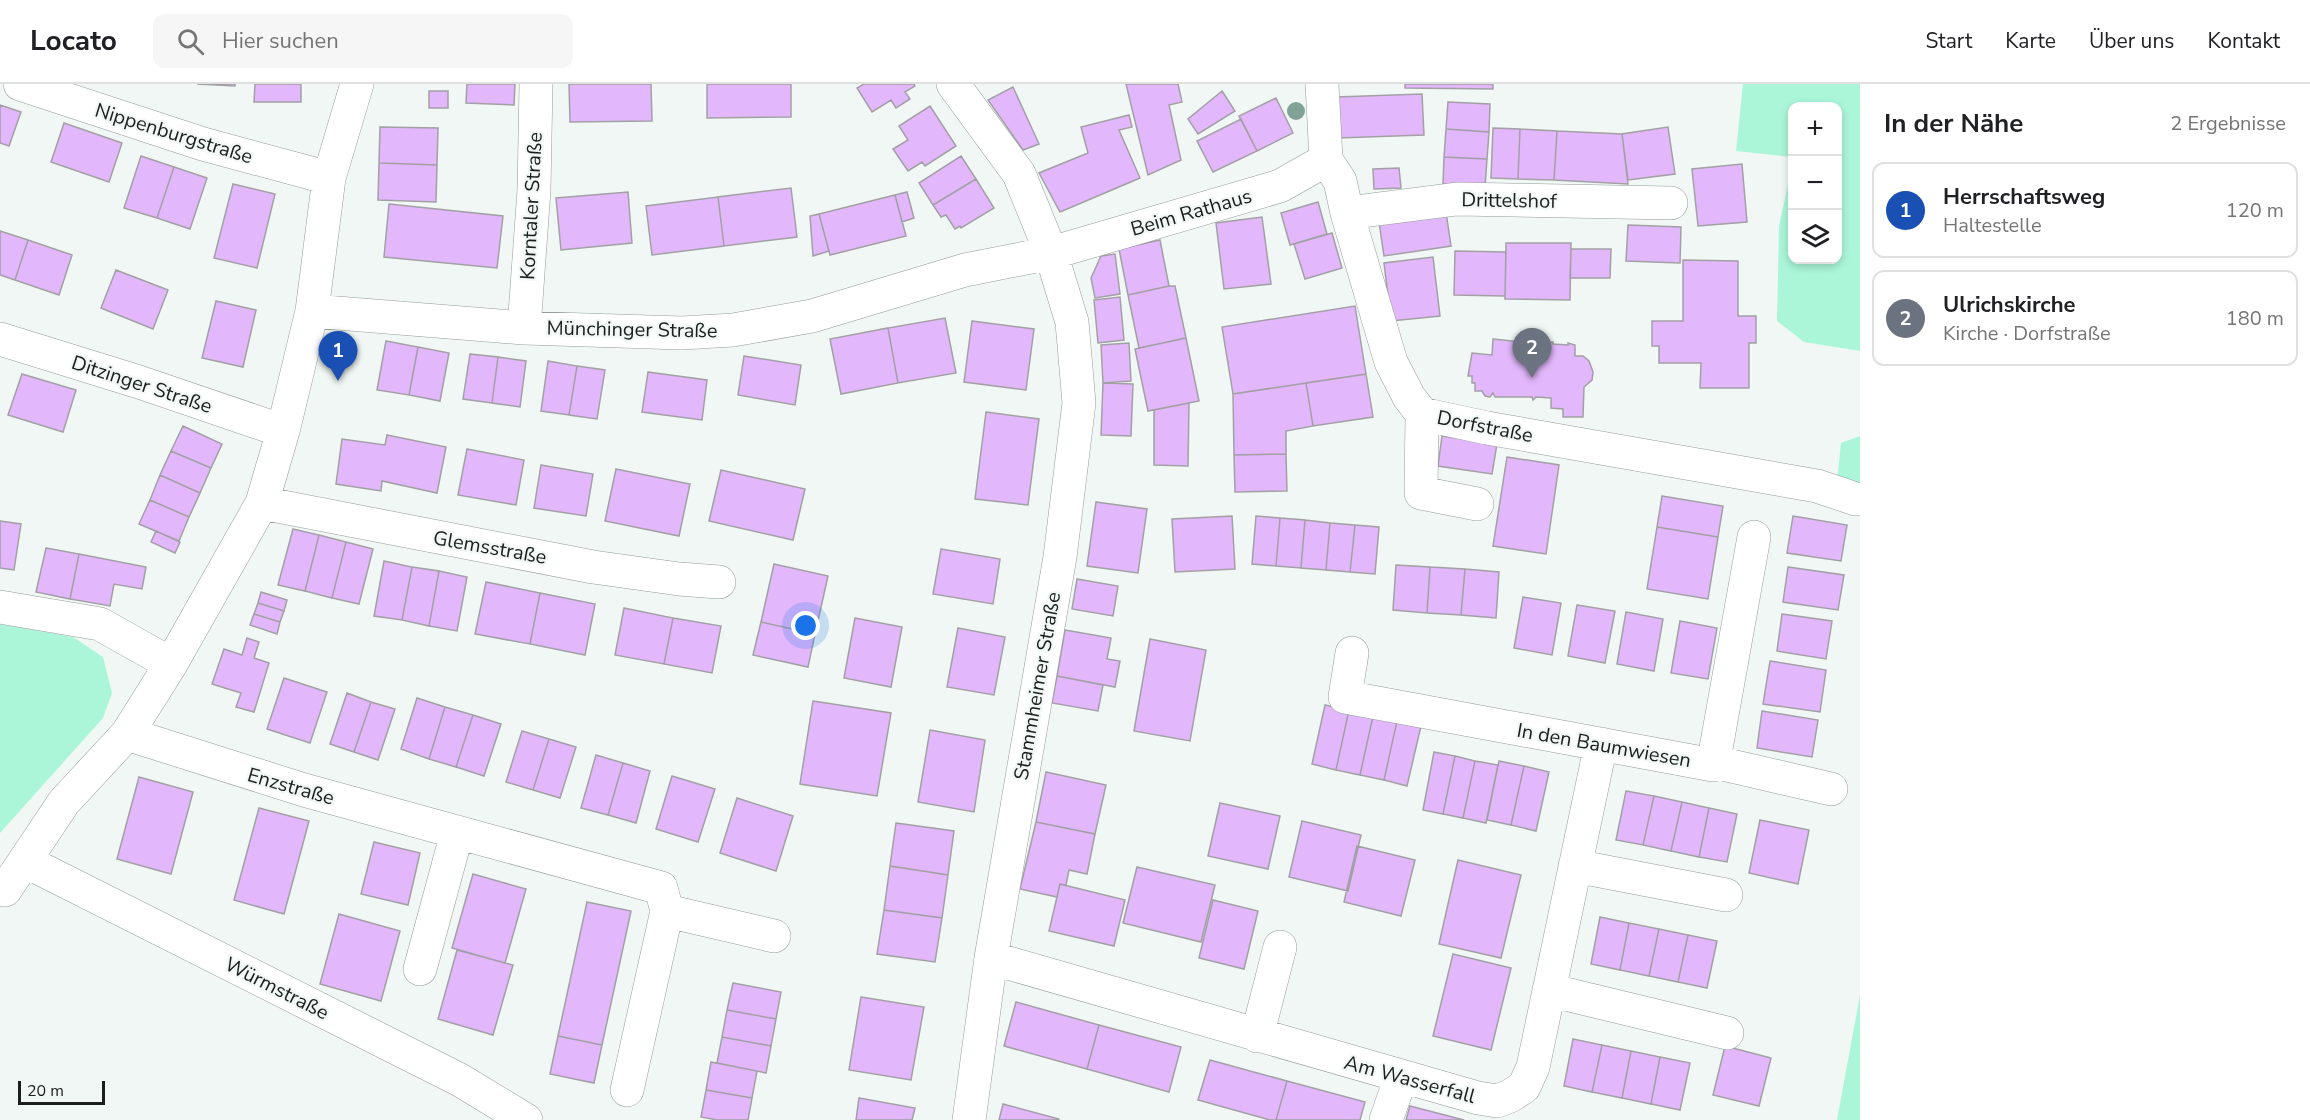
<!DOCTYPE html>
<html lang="de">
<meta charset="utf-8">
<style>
:root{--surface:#fff;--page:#f6f6f6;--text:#202124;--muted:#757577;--line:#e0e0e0;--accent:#db2777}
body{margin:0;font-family:"Nunito Sans",sans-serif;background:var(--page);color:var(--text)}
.controls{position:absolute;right:18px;top:18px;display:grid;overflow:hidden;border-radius:12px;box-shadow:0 3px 9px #0003}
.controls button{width:54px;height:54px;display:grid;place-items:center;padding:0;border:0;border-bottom:2px solid var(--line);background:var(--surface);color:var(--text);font:30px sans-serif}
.scale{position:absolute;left:18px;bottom:15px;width:87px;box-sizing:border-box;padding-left:6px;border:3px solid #1c1e1d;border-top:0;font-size:16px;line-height:21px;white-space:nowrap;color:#1c1e1d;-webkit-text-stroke:4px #f0f7f4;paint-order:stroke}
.you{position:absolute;left:806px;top:542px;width:21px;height:21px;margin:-15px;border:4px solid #fff;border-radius:50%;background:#1a73e8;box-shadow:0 0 0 9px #1a73e833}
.badge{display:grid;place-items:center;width:39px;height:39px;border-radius:50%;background:var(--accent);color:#fff;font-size:20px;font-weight:700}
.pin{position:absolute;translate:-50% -50px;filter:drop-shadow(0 2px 3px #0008)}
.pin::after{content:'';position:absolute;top:32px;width:21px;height:18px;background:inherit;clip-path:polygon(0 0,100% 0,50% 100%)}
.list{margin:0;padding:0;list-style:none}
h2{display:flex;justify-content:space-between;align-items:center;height:78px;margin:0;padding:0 24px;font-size:26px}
h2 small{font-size:20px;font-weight:400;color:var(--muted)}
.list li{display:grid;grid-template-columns:39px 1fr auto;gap:18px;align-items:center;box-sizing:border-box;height:96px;margin:0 12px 12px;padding:0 12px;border:2px solid var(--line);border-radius:12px}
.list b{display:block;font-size:22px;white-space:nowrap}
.list p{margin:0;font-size:20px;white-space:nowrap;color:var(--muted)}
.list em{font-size:20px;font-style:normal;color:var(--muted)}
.icon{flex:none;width:33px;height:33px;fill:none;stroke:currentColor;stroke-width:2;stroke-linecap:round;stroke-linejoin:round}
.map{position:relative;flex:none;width:1860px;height:1036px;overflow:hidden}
header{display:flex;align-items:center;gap:36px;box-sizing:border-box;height:84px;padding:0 30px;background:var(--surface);border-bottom:2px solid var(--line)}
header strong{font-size:28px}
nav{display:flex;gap:33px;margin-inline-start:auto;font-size:21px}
.search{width:420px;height:54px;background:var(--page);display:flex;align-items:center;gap:15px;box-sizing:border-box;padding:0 21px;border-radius:12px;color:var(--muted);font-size:22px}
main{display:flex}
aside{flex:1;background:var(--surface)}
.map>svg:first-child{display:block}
</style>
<header>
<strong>Locato</strong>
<div class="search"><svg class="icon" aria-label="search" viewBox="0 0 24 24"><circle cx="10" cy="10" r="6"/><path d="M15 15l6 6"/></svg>Hier suchen</div>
<nav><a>Start</a><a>Karte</a><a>Über uns</a><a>Kontakt</a></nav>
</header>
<main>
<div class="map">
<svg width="1860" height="1036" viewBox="0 0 1860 1036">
<rect width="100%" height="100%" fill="#f0f7f4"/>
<path fill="#abf6d9" d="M1743,0H1860V267L1804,258L1777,237L1779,142L1792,82V176H1838V22H1792V73L1736,67Z
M1860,352V416L1836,408L1841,359Z
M0,540L73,553L103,573L112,609L103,634L0,749Z
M1860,911V1036H1837Z"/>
<path fill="#e2b7fc" stroke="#a3a0a5" stroke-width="1.5" d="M197,0H235V2Z
M255,0H301V18H254Z
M467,0H515L514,21L466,19Z
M569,0H651L652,37L570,38Z
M707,0H791V33L707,34Z
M864,0H914L915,2L905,8L910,15L896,24L891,16L872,28L857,4Z
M1126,0H1178L1182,18L1169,21L1181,76L1148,91Z
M1405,0H1493V5L1405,4Z
M1013,3L1039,60L1023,66L988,16Z
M429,7H448V24H429Z
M1222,7L1235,27L1198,50L1188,35Z
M1422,10L1424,51L1338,54L1336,13Z
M1276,14L1293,49L1257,67L1239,32Z
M1448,18L1490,20L1489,48L1446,45Z
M0,21L21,28L9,62L0,59Z
M930,22L956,62L925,82L922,78L908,87L893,65L908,56L899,42Z
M1129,31L1132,43L1119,46L1140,94L1060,128L1039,89L1088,69L1081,43Z
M1241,35L1257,67L1213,88L1197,57Z
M64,39L122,59L109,98L51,78Z
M380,43L438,44L437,81L379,79Z
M1668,43L1675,90L1628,96L1622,50Z
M1493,44L1520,45L1518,95L1491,94Z
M1446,45L1489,48L1487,75L1444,73Z
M1520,45L1557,47L1554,96L1518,95Z
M1557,47L1622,50L1628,100L1554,96Z
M141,72L174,83L157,134L124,124Z
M961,72L976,95L933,121L919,99Z
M1444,73L1487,75L1485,103L1443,100Z
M379,79L437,81L436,118L378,116Z
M1742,80L1747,138L1698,142L1692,85Z
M174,83L207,94L190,145L157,134Z
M1399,84L1401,104L1374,105L1373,85Z
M976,95L994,124L961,144L960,142L955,145L946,131L941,133L933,121Z
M233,100L275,110L257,184L214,174Z
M791,104L797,153L724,162L718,113Z
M628,108L632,159L561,166L556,114Z
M907,108L914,134L902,138L895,111Z
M895,111L906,152L830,171L819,130Z
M718,113L724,162L652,171L646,122Z
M1318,118L1327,150L1290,161L1281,129Z
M389,120L503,132L497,184L384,173Z
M1446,128L1451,162L1384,172L1379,138Z
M819,130L829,167L813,172L810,132Z
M1262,133L1271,200L1224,205L1216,139Z
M1628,141L1681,143L1680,179L1626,177Z
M0,147L28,156L15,196L0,191Z
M1332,149L1342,184L1305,195L1294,160Z
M28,156L72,171L59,211L15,196Z
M1160,156L1169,202L1128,211L1119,165Z
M1506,159H1571L1570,216L1505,215Z
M1571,165H1611L1610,194H1570Z
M1455,167L1506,168L1505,212L1454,211Z
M1115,170L1120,210L1095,214L1091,194L1101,172Z
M1433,173L1440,232L1391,237L1384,179Z
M1683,176L1738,177V232H1756V259H1749V304H1700L1701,279H1659V262H1652V237H1683Z
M116,186L168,206L153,245L101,224Z
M1169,202H1175L1186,254L1139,264L1128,211Z
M1120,213L1124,256L1098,259L1094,216Z
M216,217L256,226L243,283L202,274Z
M1355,222L1366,290L1233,310L1222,243Z
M945,234L956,289L898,299L888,244Z
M972,237L1034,245L1026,306L964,298Z
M888,244L898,299L841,310L830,255Z
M1186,254L1199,317L1148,327L1135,265Z
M1493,255L1530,259V257H1534V259L1549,260V258H1553V260L1568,261V259L1575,261V272H1583L1589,277L1593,288L1592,296L1584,303L1583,333H1563V325L1551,324V314L1536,313L1533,316L1532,313H1495L1493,309L1490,313L1485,312L1482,307H1475V299H1472V292H1468L1472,269L1492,271Z
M386,257L418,263L409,311L377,306Z
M1129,259L1131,297L1103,299L1101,261Z
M418,263L449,269L440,317L409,311Z
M470,270L498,273L492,319L463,315Z
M744,272L801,281L795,321L738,311Z
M498,273L526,277L520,323L492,319Z
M548,277L577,282L569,331L541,327Z
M577,282L605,286L597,335L569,331Z
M648,288L707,296L702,336L642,328Z
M22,290L76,306L63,348L8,331Z
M1366,290L1373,333L1313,342L1306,299Z
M1103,299L1133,300L1131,352L1101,351Z
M1306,299L1313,342L1286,347V370L1234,371L1233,310Z
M1189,319L1188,382L1154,381V326Z
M986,328L1039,335L1028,421L975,415Z
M183,342L222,360L211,384L171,367Z
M387,351L446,363L437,409L382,397L381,407L336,400L342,355L385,361Z
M1442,352L1497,360L1492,390L1438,382Z
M467,365L524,376L516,421L458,411Z
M171,367L211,384L200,409L160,391Z
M1286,370L1287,407L1235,408L1234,371Z
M1507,373L1559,381L1546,470L1493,462Z
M541,381L593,390L586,432L534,424Z
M616,385L690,400L679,452L605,437Z
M721,386L805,405L793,456L709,437Z
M160,391L200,409L189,433L150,416Z
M1662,412L1723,422L1718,453L1657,443Z
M150,416L189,433L179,457L139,440Z
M1096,418L1147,425L1138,489L1087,482Z
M1232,432L1235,485L1175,488L1172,435Z
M1256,432L1280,434L1276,482L1252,480Z
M1793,432L1847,441L1841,477L1787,469Z
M1280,434L1305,436L1301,484L1276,482Z
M1305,436L1330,439L1326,486L1301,484Z
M0,437L21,440L14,486L0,484Z
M1330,439L1355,441L1350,488L1326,486Z
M1355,441L1379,443L1375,490L1350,488Z
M1657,443L1718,453L1708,515L1647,505Z
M293,445L319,451L305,507L278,501Z
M156,447L180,458L175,469L151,458Z
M319,451L346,458L332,514L305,507Z
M346,458L373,465L359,520L332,514Z
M46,464L79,470L70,515L36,508Z
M941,465L1000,475L993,520L933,510Z
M79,470L146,483L142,505L114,500L110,522L70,515Z
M384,477L412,483L402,536L374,532Z
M774,480L828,492L815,550L761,538Z
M1396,481L1430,483L1427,529L1393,526Z
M412,483L439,487L429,542L402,536Z
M1430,483L1465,485L1461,531L1427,529Z
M1788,483L1844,491L1838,526L1783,518Z
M1465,485L1499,488L1496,534L1461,531Z
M439,487L467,493L457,547L429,542Z
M1077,495L1118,502L1113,532L1072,525Z
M486,498L540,509L530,560L475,550Z
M261,508L287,516L284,527L258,519Z
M540,509L595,520L585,571L530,560Z
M1523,513L1561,519L1552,571L1514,564Z
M258,519L284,527L280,538L254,530Z
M1577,521L1615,527L1605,579L1568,572Z
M624,524L673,534L664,580L615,571Z
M1626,528L1663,535L1654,587L1617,580Z
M254,530L280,538L277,550L250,541Z
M1782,530L1832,537L1826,575L1777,567Z
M673,534L721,542L712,589L664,580Z
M855,534L902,543L891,603L844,594Z
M1680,537L1717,544L1708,595L1671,589Z
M761,538L815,550L808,583L753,571Z
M958,544L1005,553L994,611L947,603Z
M1065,546L1111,554L1107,575L1120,577L1115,603L1057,592Z
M247,554L259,558L254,574L269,579L254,628L236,623L241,609L212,600L224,565L242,571Z
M1150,555L1206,566L1190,657L1134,647Z
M1770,577L1826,586L1820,628L1763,620Z
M1057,592L1103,601L1098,627L1052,619Z
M284,594L327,608L310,659L267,645Z
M347,609L371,618L354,668L330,660Z
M417,614L445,623L429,675L401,665Z
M813,617L891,629L877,712L800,700Z
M371,618L395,625L378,676L354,668Z
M1325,621L1349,626L1336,686L1312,680Z
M445,623L473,631L456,683L429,675Z
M1349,626L1373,632L1360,691L1336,686Z
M1762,627L1818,636L1812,673L1757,664Z
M473,631L501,640L484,692L456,683Z
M1373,632L1397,637L1384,696L1360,691Z
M1397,637L1421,642L1407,702L1384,696Z
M930,646L985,656L974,728L918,718Z
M522,647L549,655L533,706L506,698Z
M549,655L576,663L560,714L533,706Z
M1434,668L1455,672L1443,730L1423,726Z
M596,671L623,679L608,731L581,724Z
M1455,672L1475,677L1463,734L1443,730Z
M1475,677L1498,681L1486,739L1463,734Z
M1499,677L1524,682L1511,741L1487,736Z
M623,679L650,687L636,739L608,731Z
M1524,682L1549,688L1536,747L1511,741Z
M1046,688L1106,701L1095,750L1036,738Z
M672,692L715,705L698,758L656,745Z
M139,693L193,708L171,790L117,775Z
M1626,707L1654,712L1643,761L1616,756Z
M1654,712L1682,718L1671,767L1643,761Z
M737,714L793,732L776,787L720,769Z
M1682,718L1709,724L1699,773L1671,767Z
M1220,719L1280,732L1268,785L1208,772Z
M259,724L309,737L284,830L234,816Z
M1709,724L1737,730L1727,778L1699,773Z
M1760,736L1809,746L1798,800L1749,789Z
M1302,737L1361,751L1348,807L1289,793Z
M1036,738L1095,750L1087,790L1069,786L1066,801L1060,800L1057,813L1020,805Z
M896,739L954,747L948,791L890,782Z
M374,758L420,769L408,821L361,810Z
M1357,762L1415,776L1401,832L1344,818Z
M1458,776L1521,791L1501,874L1439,860Z
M890,782L948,791L942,834L884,826Z
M1137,783L1215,801L1201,858L1123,839Z
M473,790L526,805L505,879L452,864Z
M1060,800L1125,816L1114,862L1049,847Z
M1213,816L1258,827L1244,885L1199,874Z
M587,818L631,827L602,961L558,952Z
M884,826L942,834L935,878L877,870Z
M339,830L400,847L381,917L320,900Z
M1600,833L1629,839L1620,886L1591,880Z
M1629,839L1659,845L1649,892L1620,886Z
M1659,845L1688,851L1678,898L1649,892Z
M1688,851L1717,857L1707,904L1678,898Z
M457,866L513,881L493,951L438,935Z
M1453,870L1511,884L1491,966L1433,952Z
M733,899L781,908L776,935L727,926Z
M861,913L924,923L911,996L849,986Z
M1016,918L1099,941L1087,985L1004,962Z
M727,926L776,935L771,962L722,953Z
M1099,941L1181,963L1169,1008L1087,985Z
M558,952L602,961L594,999L550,990Z
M722,953L771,962L766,989L717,979Z
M1573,955L1602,961L1592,1008L1564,1002Z
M1602,961L1631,967L1622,1014L1592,1008Z
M1725,962L1771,974L1759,1022L1713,1011Z
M1631,967L1660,973L1651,1020L1622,1014Z
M1660,973L1690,979L1680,1026L1651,1020Z
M1210,976L1287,997L1276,1036H1270L1198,1016Z
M711,978L757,987L752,1014L706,1006Z
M1287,997L1365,1018L1360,1036H1276Z
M706,1006L752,1014L748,1036H717L701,1033Z
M859,1014L915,1024L912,1036H856Z
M1003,1020L1059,1035V1036H999Z
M1410,1022L1464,1036H1406Z"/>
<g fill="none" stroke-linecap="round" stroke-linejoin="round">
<g stroke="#969c99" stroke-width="34">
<path id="minor" d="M20,0L203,60L329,94
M953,0L1019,90L1051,169L1072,238L1079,319L1060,473L991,874L969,1036
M1322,0L1326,76L1340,97L1347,129L1391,278L1409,313L1422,330L1487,344L1817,402L1856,415
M1347,129L1457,115L1671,119
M312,227L524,244L682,249L733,246L812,232L965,186L1051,169L1280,102L1326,76
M524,244L534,106L536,0
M0,255L139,298L283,347
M1422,330L1421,409L1477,420
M262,419L593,483L679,495L719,498
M0,523L100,540L171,580
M1352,569L1345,613L1713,681L1754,453
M127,650L304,706L661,804L667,827L774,852
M1714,678L1831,705
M25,777L460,996L526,1036
M1575,782L1726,811
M5,806L64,718L127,650L171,580L262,419L283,347L312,227L329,94L357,0
M991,874L1478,1014L1497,1017L1510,1012L1524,1003L1533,983L1601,660
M420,885L457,749
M1549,906L1727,949
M1257,952L1280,863
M627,1006L667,827
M1386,1036L1401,993"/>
</g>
<use href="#minor" stroke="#fff" stroke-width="33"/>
</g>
<circle fill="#82a297" cx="1296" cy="27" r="9"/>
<g text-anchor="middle" stroke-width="4.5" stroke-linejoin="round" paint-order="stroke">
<g font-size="20" fill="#1c1e1d" stroke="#f0f7f4">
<text transform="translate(174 49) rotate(17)" y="7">Nippenburgstraße</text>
<text transform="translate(1509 116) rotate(1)" y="7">Drittelshof</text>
<text transform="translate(531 122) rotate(-87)" y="7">Korntaler Straße</text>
<text transform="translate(1191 128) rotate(-16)" y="7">Beim Rathaus</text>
<text transform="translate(632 245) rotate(1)" y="7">Münchinger Straße</text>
<text transform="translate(142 300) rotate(18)" y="7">Ditzinger Straße</text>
<text transform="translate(1485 342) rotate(11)" y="7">Dorfstraße</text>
<text transform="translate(490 463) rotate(10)" y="7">Glemsstraße</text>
<text transform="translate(1037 602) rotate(-80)" y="7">Stammheimer Straße</text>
<text transform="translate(1604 661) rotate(10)" y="7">In den Baumwiesen</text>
<text transform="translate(291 702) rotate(16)" y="7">Enzstraße</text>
<text transform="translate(277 904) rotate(27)" y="7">Würmstraße</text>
<text transform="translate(1410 995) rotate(15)" y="7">Am Wasserfall</text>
</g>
</g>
</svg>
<div class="controls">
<button>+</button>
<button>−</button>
<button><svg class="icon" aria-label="layers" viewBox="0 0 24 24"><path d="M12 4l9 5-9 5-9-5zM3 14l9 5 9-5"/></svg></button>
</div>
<div class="scale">20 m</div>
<div class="you"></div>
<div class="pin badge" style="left:338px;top:297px;background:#1a4fb4">1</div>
<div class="pin badge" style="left:1532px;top:294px;background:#6b7280">2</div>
</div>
<aside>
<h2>In der Nähe<small>2 Ergebnisse</small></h2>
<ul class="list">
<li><span class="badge" style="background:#1a4fb4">1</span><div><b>Herrschaftsweg</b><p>Haltestelle</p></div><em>120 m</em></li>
<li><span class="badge" style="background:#6b7280">2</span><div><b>Ulrichskirche</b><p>Kirche · Dorfstraße</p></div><em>180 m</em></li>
</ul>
</aside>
</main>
